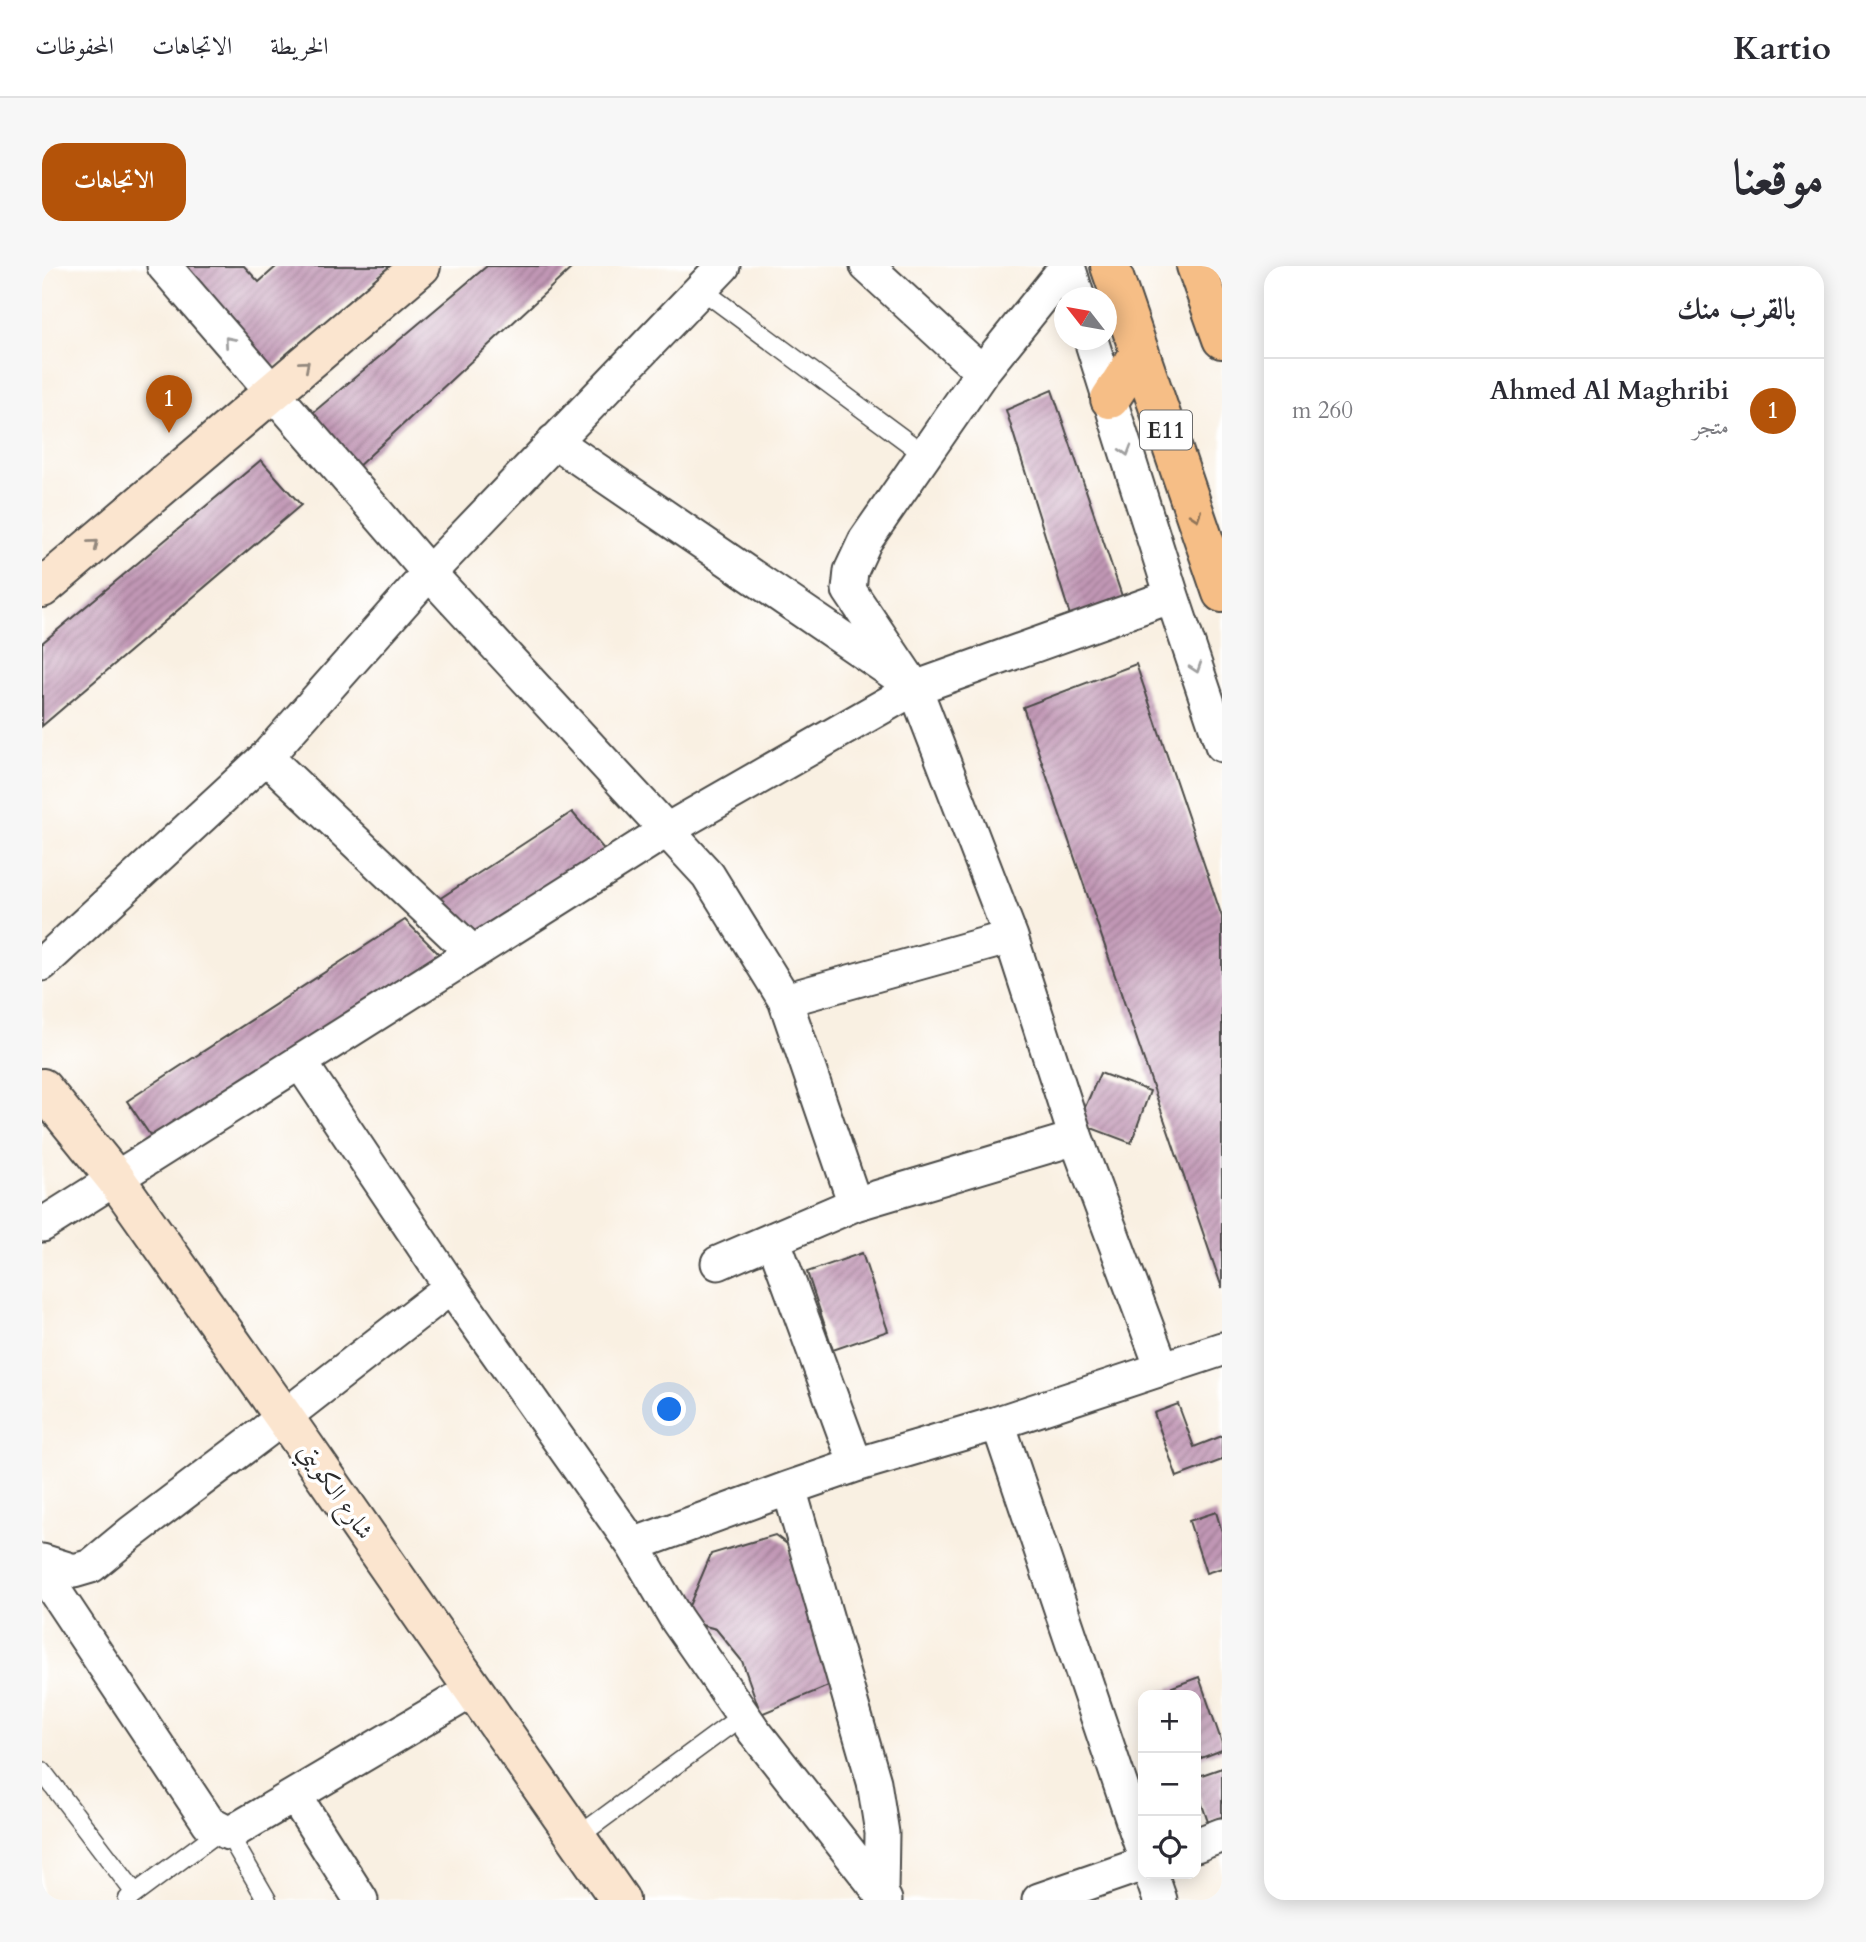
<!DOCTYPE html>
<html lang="ar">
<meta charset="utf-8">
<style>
:root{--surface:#fff;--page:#f7f7f7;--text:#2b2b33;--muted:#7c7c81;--line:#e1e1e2;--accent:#b45309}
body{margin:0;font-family:Cardo,Amiri,serif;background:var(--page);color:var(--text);direction:rtl}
.controls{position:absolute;right:21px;bottom:21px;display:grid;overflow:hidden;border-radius:14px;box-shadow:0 4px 18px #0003}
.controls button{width:63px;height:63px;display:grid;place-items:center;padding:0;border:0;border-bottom:2px solid var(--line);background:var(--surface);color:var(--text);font:35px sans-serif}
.compass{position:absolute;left:1012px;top:21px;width:63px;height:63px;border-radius:50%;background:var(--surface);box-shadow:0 4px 18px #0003;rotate:301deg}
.you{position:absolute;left:628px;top:1144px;width:24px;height:24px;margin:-18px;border:5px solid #fff;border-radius:50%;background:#1a73e8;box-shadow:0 0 0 10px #1a73e833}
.badge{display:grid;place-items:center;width:46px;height:46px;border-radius:50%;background:var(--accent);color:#fff;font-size:23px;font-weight:700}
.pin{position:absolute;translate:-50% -58px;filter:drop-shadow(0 2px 4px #0008)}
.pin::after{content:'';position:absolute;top:37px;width:24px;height:21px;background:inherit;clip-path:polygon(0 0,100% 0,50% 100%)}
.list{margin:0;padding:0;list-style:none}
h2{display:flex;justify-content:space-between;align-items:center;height:91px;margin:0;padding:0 28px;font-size:30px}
h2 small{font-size:23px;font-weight:400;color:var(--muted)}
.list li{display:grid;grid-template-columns:46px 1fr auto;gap:21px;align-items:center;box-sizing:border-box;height:105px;padding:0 28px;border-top:2px solid var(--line)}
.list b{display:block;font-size:26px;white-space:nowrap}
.list p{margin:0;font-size:23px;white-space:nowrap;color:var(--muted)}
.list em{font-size:23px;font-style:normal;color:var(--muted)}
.icon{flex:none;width:38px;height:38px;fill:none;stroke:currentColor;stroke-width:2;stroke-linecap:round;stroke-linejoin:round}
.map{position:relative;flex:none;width:1180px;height:1634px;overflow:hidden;direction:ltr;border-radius:21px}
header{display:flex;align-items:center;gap:42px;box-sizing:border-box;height:98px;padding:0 35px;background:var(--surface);border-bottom:2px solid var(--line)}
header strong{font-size:33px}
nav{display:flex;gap:38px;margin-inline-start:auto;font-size:24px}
.intro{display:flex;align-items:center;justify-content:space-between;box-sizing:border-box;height:168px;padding:0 42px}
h1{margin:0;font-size:49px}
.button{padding:18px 32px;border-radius:21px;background:var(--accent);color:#fff;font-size:24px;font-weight:700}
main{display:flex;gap:42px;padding:0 42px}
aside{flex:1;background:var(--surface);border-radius:21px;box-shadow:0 4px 18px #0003}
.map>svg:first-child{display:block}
</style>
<header>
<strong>Kartio</strong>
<nav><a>الخريطة</a><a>الاتجاهات</a><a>المحفوظات</a></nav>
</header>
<div class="intro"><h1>موقعنا</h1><a class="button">الاتجاهات</a></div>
<main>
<aside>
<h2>بالقرب منك<small></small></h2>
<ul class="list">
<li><span class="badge">1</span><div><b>Ahmed Al Maghribi</b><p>متجر</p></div><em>260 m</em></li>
</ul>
</aside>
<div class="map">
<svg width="1180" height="1634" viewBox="0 0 1180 1634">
<defs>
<pattern id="building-hatch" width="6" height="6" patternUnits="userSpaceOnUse" patternTransform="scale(1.75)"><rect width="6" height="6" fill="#c197b5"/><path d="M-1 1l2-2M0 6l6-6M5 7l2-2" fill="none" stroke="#9d7b93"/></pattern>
</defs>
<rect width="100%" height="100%" fill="#fff"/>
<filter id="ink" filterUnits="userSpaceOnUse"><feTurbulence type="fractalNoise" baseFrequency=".0143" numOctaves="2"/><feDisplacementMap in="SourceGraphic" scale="14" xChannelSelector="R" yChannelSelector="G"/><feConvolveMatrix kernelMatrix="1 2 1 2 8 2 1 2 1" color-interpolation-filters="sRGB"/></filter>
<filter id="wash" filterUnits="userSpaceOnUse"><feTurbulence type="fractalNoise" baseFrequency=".00686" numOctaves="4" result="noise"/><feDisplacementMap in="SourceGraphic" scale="28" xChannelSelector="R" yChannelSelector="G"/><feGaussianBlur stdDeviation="1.57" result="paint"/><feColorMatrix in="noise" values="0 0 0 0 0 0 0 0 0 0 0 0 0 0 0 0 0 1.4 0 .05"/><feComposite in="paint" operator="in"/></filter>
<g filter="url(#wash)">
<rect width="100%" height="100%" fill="#f9f0e2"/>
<g id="blocks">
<path fill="url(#building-hatch)" d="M130,0H202L217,16L235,0H348L229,103Z
M445,0H532L313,203L267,150Z
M1010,124L1083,339L1031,359L964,144Z
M219,194L259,239L0,460V377Z
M1094,398L1180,651V1022L981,441Z
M530,546L567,589L439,672L394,635Z
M363,654L401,692L114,878L85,835Z
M1058,807L1108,825L1089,877L1036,857Z
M820,987L846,1065L791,1084L765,1006Z
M1136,1138L1152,1181L1180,1170V1194L1135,1211L1112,1147Z
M1174,1246L1180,1266V1302L1164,1307L1147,1255Z
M733,1269L745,1278L796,1416L719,1448L700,1395L674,1363L641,1354L669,1288Z
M1157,1411L1180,1477V1484L1154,1494V1429H1109Z
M1180,1502V1551L1166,1556L1154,1521V1511Z"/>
</g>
</g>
<g filter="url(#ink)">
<use href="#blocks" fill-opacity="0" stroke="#4a4946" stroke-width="2"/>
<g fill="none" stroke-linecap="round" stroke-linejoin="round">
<g stroke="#4a4946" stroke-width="21">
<path id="lane" d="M659,23L883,189
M0,1505L93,1627
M186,1567L225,1634
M534,1572L701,1449
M86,1633L179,1564"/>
</g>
<g stroke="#4a4946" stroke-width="37">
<path id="street" d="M122,0L387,307L666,609L743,734L813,938L1034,872
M825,0L940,106
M1025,0L940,106L823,275L809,305L807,324L873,422L969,671L1034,872L1120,1102
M1026,0L1036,32
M1049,74L1130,330L1180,479
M512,175L859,412
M224,491L431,687
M0,698L224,491L387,307L681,0
M743,734L969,671
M258,796L409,1021L591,1279L635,1354L712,1465L839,1627L843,1634
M0,959L625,564L873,422L1130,330
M731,973L814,1199
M676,997L813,938
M956,1157L1101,1585
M747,1222L832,1516L840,1567L839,1627
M591,1279L747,1222L814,1199L956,1157L1180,1083
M0,1295L32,1305L49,1300L89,1267L242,1151L409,1021
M0,1306L167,1557L186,1567L192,1565L431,1424
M253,1530L319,1634
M1154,1579L1180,1569
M1109,1608L1118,1634
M997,1634L1101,1598"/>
</g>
<g stroke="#4a4946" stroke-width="42">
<path id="secondary" d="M0,322L379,0
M0,822L73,912L242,1151L578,1634"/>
</g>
<g stroke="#4a4946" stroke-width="42">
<path id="primary" d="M1068,0L1180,327
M1154,0L1180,73
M1068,133L1098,87"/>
</g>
<use href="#lane" stroke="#fff" stroke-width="18"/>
<use href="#street" stroke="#fff" stroke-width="33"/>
<use href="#secondary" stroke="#fbe5cf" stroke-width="38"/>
<use href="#primary" stroke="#f6be86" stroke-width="38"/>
</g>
<defs><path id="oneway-chevron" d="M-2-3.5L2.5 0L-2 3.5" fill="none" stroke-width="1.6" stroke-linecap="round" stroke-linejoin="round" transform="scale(1.75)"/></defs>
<g stroke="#a0a0a0">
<use href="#oneway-chevron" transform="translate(187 75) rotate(-131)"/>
<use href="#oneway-chevron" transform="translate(1084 185) rotate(73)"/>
<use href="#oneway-chevron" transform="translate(1154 402) rotate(71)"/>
</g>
<g stroke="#93887d">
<use href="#oneway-chevron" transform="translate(263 99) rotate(-41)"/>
<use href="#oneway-chevron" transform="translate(52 278) rotate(-40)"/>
</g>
<use stroke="#907458" href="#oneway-chevron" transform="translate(1154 250) rotate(71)"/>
</g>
<g text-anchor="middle" stroke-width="7" stroke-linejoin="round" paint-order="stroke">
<rect fill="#fff" stroke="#6b6b6b" stroke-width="2" x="1098" y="144.5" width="52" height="39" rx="5"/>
<g font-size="23" font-weight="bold" fill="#2b2b2b">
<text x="1124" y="172">E11</text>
</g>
<g font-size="24" fill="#2b2b2b" stroke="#fff">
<text transform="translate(294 1225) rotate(55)" y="8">شارع الكويتي</text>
</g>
</g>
</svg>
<div class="controls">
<button>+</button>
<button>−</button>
<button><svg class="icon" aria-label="locate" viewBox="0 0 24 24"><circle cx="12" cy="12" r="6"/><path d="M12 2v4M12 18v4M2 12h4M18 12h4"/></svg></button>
</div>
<svg class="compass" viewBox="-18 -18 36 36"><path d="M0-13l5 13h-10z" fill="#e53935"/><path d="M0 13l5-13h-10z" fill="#7c7c81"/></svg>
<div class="you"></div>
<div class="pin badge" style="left:127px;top:167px">1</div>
</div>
</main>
